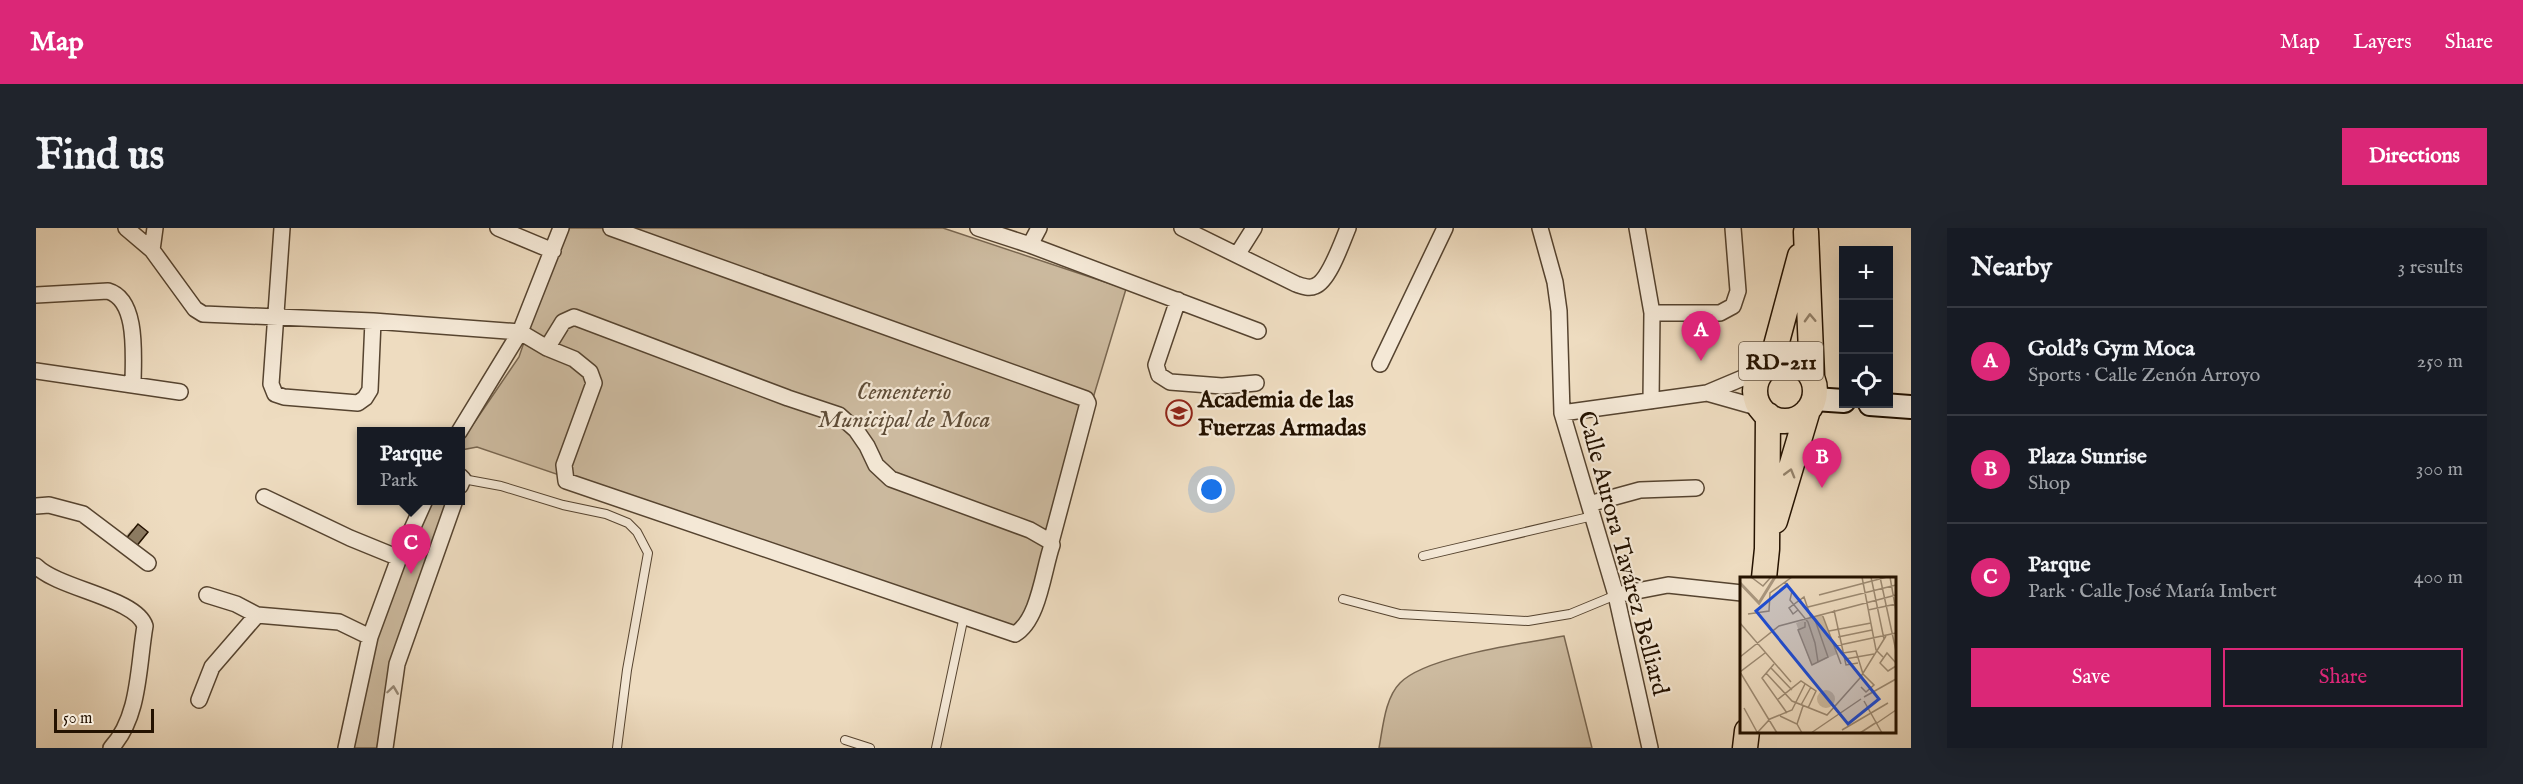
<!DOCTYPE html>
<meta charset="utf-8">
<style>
:root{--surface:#171b24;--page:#20242c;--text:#f1f3f6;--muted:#9ea1a6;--line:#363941;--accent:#db2777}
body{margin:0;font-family:"IM FELL English",serif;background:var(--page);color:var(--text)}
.controls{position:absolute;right:18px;top:18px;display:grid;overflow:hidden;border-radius:0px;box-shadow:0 6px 24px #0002}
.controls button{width:54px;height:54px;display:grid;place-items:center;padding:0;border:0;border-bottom:2px solid var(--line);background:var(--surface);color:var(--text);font:30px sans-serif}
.scale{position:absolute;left:18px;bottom:15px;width:100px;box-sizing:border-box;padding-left:6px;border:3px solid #241200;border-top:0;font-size:16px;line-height:21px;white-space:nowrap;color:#241200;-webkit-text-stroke:4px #f4e8d6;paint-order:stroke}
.you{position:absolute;left:1176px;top:262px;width:21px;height:21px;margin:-15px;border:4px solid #fff;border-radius:50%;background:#1a73e8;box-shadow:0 0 0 9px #1a73e833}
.badge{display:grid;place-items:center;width:39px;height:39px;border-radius:50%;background:var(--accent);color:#fff;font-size:20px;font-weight:700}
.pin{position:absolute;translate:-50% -50px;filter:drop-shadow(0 2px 3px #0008)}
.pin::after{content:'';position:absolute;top:32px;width:21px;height:18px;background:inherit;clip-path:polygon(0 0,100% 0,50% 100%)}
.popup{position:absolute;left:321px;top:199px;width:108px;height:78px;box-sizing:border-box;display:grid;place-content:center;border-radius:0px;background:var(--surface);filter:drop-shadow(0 2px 4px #0005);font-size:20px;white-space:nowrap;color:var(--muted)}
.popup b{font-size:22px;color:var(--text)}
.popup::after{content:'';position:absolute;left:50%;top:100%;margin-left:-12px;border:12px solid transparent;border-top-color:var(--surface)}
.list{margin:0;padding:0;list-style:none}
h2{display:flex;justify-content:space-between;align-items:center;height:78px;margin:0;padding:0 24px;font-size:26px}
h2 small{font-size:20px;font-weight:400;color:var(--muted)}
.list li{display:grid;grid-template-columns:39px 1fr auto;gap:18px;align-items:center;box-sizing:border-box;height:108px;padding:0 24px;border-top:2px solid var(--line)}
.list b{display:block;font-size:22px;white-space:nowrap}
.list p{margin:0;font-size:20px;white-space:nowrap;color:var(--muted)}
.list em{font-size:20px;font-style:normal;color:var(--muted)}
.actions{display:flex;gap:12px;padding:18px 24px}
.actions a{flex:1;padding:14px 0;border:2px solid var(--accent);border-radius:0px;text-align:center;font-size:21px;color:var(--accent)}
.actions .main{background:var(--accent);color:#fff}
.icon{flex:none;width:33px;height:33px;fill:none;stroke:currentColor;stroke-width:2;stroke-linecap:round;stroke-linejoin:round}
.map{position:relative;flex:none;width:1875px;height:520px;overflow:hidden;border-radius:0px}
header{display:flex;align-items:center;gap:36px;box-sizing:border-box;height:84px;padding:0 30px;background:var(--accent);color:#fff}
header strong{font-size:28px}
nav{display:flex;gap:33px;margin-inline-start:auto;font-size:21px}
.intro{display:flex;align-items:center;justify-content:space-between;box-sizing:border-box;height:144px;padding:0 36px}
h1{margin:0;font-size:42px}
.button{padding:15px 27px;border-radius:0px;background:var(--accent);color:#fff;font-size:21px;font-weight:700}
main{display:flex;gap:36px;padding:0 36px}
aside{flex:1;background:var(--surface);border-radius:0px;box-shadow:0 6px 24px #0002}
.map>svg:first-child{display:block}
</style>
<header>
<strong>Map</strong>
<nav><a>Map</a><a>Layers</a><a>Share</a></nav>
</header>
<div class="intro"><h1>Find us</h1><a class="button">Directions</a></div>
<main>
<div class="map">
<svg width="1875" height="520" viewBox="0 0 1875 520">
<defs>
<filter id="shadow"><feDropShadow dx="-5.5" dy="5.5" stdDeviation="0" flood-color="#0004"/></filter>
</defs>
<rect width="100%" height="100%" fill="#eedcc0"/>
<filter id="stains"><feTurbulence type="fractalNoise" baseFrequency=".00333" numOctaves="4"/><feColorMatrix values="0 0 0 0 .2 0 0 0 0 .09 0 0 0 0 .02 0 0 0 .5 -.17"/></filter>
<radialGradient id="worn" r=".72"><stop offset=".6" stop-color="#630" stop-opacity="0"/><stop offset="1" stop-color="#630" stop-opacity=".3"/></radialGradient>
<path fill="#ccba9f" stroke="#786650" stroke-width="1.5" d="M527,0H907L1090,61L986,405L441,219L425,222V214L483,129Z
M391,273H412L355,433L341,520H315L336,425Z
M1528,408L1556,520H1343C1347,499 1349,470 1364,455C1390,428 1490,415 1528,408Z"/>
<path fill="#8d7b64" stroke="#241200" stroke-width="1.5" filter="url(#shadow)" d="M102,296L112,304L99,320L89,312Z"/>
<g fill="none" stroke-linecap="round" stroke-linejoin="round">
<g stroke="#564430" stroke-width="10">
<path id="lane" d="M427,251L465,258L527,277L570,286L592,295L601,304L612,325L591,442L581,520
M1387,328L1557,288
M1307,371L1364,386L1492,393L1534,386L1580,367
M809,512L834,520
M900,520L928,388"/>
</g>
<g stroke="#564430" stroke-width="18">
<path id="street" d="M90,0L116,22L159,81L167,86L337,93L484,104L511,120L538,131L554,144L558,155L528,237L530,253L979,406C1003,392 1007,343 1016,317L1015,314L994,302L855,251L840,237L831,218L820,202L803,187L752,170L538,89L527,94L511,120
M246,0L235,156L239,166L248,169L322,175L329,170L334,162L337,93
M462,0L517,23
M575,0L1050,171L1052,175L1015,314
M942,0L994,17L1222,103
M1146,0L1260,56C1266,58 1273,61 1279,58C1293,53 1306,14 1312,0
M1504,0L1519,54L1523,83L1526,185L1580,367L1614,520
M1601,0L1616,85L1615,173
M994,17L1003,0
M116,22L119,0
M1201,27L1218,0
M0,67L72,63C103,72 97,130 97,157
M1142,72L1120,137L1123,147L1134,154L1186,158L1220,155
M1616,85H1684L1697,78L1702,63L1697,0
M1344,136L1409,0
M0,143L144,164
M1671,165L1724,180
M1526,185L1671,165L1728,141
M423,204L484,104L525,0
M424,248L427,251L424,258
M228,269L314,310L363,330
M1553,276L1604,262L1660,260
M0,278L13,277L47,286L112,335
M0,338C23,361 100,370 109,398C102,438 104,489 75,520
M171,367L200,376L221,387L303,394L334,409
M1580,367L1632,357L1706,365
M163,472L176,439L221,387
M310,520L334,409L363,330L389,272
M349,520L361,436L419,272"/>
</g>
<g stroke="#241200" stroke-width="26">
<path id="secondary" d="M1778,171L1808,173
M1834,176L1875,179"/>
</g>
<g stroke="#241200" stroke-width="27">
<path id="primary" d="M1770,4L1776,148
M1719 163a30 30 0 1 1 60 0a30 30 0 1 1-60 0Z
M1735,136L1764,28
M1739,293L1772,182
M1728,350L1731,321L1732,187
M1709,520L1711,503"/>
</g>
<use href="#lane" stroke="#f4e8d6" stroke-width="8"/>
<use href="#street" stroke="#f4e8d6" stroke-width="15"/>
<use href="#secondary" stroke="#f4e8d6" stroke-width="22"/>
<use href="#primary" stroke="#eedcc0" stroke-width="24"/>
</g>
<defs><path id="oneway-chevron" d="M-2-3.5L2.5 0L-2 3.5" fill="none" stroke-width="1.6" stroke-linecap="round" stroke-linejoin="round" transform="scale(1.5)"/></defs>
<g stroke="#93816a">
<use href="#oneway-chevron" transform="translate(1774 90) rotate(-92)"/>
<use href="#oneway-chevron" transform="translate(1754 245) rotate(-74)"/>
</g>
<use stroke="#968876" href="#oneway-chevron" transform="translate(357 462) rotate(-82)"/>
<defs>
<g id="school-ring" transform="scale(1.35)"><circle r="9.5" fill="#f4e8d6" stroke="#8f2418" stroke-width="1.5"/><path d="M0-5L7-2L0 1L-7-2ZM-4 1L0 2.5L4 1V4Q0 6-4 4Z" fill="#8f2418"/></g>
</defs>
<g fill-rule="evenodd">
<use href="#school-ring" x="1143" y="185"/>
</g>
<g text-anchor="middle" stroke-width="4.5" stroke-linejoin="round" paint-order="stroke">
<rect fill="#f4e8d6" stroke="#625240" stroke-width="1.5" x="1703" y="114" width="84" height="38" rx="4.5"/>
<g font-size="22" font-weight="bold" fill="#241200">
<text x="1745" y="141">RD-211</text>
</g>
<g font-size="24" font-style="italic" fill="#5f4d38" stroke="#f4e8d6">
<text x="868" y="171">Cementerio<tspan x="868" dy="28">Municipal de Moca</tspan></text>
</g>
<g font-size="24" font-weight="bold" fill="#241200" stroke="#f4e8d6" text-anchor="start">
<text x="1162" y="179">Academia de las<tspan x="1162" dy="28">Fuerzas Armadas</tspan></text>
</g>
<g font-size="24" fill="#241200" stroke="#f4e8d6">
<text transform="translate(1588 325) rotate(75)" y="8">Calle Aurora Tavárez Belliard</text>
</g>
</g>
<g transform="translate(1704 349)">
<rect width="156" height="156" fill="#eedcc0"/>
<path d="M82,37L97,77L71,88L56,46ZM77 122a9 9 0 1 1 18 0a9 9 0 1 1-18 0Z" fill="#ccba9f"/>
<path fill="none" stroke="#a9977f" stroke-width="3" d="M0,6L19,26L35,0"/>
<path fill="none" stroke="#9d8b73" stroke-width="1.5" d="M11,0L23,9L31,0M122,0L136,73L143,80M131,0L144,62M140,0L156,74M150,0L156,34M45,5L52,14L50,23L68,45L75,66L78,85L72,88L58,53L65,50V45M79,18L147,0M68,30L156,8M58,33L53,37L49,31L64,20L71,41M94,33L106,88L118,86M128,33L156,27M8,37L29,34L30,16L52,0M82,37L101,87M74,40L88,80L78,85M0,46L51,105M89,54L131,46M98,60L132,53M95,69L156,56M25,76L0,95L37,156M103,76L116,74L123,97L134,108L126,115L121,110M0,80L39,49L156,18M105,82L134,77M156,86L147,76L140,86L148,94L156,89M34,87L22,101L47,136M31,91L52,113M26,96L52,124L87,138L120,101L146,59M124,120L156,102M37,123L61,104L76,114L68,131M124,124L142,156M61,128L71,110M4,131L17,155M40,139L57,147L62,156M137,146L156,133M57,147L63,129M102,153L148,126M17,156L30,142L52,133L65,107M71,156L121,122M120,156L137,145"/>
<path fill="#1d4ed8" fill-opacity="0.15" stroke="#1d4ed8" stroke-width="3" d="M47,8L139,122L108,147L16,34Z"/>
<rect width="156" height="156" fill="none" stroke="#241200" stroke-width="3"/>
</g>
<rect width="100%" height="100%" filter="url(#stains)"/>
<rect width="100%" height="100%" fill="url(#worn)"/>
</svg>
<div class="controls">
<button>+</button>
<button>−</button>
<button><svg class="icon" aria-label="locate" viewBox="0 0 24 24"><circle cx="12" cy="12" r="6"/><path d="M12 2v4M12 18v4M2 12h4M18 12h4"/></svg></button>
</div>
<div class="scale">50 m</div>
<div class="you"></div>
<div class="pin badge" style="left:1665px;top:133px">A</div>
<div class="pin badge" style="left:1786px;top:260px">B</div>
<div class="pin badge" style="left:375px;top:346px">C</div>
<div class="popup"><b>Parque</b>Park</div>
</div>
<aside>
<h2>Nearby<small>3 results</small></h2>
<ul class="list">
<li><span class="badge">A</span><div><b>Gold's Gym Moca</b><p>Sports · Calle Zenón Arroyo</p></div><em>250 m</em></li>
<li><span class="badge">B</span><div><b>Plaza Sunrise</b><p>Shop</p></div><em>300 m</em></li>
<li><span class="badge">C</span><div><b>Parque</b><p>Park · Calle José María Imbert</p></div><em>400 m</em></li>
</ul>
<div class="actions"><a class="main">Save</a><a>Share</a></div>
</aside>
</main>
